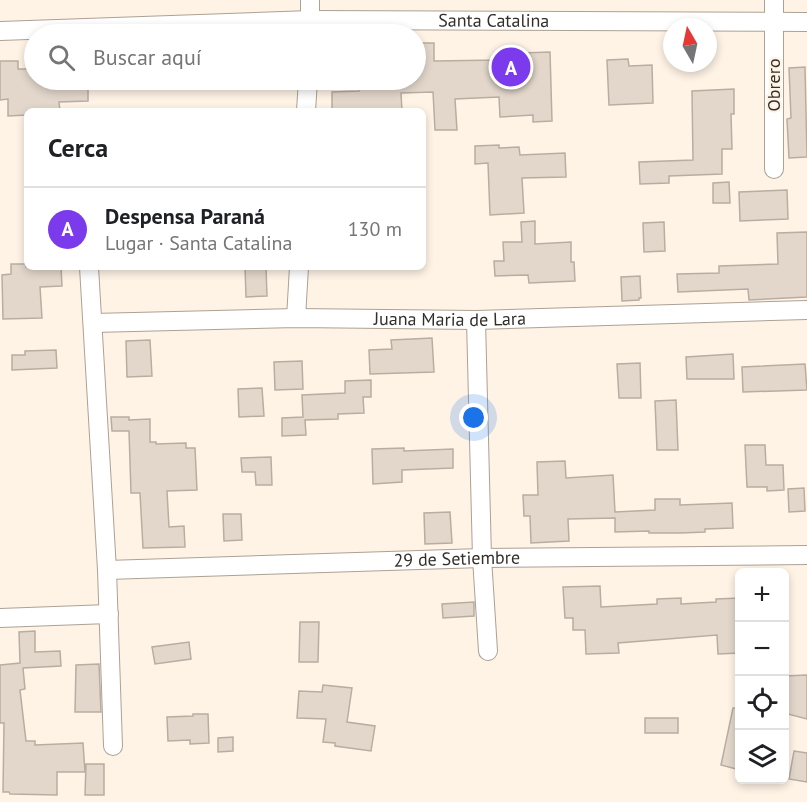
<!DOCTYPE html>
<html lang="es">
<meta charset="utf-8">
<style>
:root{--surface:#fff;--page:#f6f6f6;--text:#202124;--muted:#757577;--line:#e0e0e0;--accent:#7c3aed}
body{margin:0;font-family:"PT Sans",sans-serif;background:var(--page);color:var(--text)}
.controls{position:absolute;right:18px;bottom:18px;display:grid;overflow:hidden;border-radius:9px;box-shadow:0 3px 9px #0003}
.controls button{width:54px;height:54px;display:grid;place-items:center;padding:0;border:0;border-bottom:2px solid var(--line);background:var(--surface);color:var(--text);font:30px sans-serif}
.compass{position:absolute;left:663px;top:18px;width:54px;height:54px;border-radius:50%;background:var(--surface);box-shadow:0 3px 9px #0003;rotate:351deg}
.you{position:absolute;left:474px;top:418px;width:21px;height:21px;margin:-15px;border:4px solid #fff;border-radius:50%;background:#1a73e8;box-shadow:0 0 0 9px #1a73e833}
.badge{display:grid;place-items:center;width:39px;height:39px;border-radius:50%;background:var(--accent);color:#fff;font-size:20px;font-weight:700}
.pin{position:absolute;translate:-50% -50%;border:3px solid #fff;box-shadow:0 2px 6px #0006}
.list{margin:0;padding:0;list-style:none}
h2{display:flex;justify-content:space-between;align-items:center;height:78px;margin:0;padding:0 24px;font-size:26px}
h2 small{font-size:20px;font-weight:400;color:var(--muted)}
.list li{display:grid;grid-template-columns:39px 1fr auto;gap:18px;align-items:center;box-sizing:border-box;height:84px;padding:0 24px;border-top:2px solid var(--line)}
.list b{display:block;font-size:22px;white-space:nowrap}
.list p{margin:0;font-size:20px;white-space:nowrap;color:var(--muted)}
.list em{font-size:20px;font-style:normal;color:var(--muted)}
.icon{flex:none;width:33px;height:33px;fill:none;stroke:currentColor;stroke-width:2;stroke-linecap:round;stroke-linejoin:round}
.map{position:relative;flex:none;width:807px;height:802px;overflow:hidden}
.search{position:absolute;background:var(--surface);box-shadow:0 3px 9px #0003;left:24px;top:24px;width:402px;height:66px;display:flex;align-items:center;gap:15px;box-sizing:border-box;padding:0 21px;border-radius:33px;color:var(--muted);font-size:22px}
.panel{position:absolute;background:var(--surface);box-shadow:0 3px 9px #0003;left:24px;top:108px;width:402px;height:162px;border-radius:9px}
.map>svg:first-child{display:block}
</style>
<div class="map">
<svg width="807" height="802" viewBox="0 0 807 802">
<rect width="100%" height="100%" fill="#fff3e6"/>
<path fill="#e3d7cb" stroke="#b9ada1" stroke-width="1.5" d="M416,43H434V61L498,60L497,54L550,52L552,121L533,122V115L500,117L499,97L455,99L457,130H435L433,92L401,93L402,111H332V92L359,91L358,80H416Z
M628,59L629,66L652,65L653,103L609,105L607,60Z
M0,61H18V69H34V80H88V101L59,102L60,111H27V115L8,116V99L0,100Z
M805,67L807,157L789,158L787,119L791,118L789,68Z
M734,89V114H731L732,149H722V174L669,176V183L640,184L639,162L693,160L692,91Z
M499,145V148L519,147L520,155L565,153L566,177L522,178L524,213L490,215L488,163L475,164V146Z
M729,182L730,203H713V183Z
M787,190L788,219L740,221L739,192Z
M535,221V244L571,242V262H574L575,281L529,283L528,275L495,276L494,261H504L503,242H522L521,222Z
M664,222L665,251L644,252L643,223Z
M807,232V297L749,300L748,289L678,292L677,274L719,273V266L778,264L777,233Z
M11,264H26V267H61L62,286L40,287L42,318L3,319L2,275L11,274Z
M245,267H266L267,296L246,297Z
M640,276L641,298H639V300L622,301L621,277Z
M432,338L434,372L370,374L369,350L392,349L391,340Z
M150,340L152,376L127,377L126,341Z
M56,350L57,368L12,370V355H25V351Z
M733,354L734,379H687L686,357Z
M302,361L303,389L275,390L274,362Z
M640,363L641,398H619L617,364Z
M805,364L807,390L743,392L742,367Z
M371,380V397H363L364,413L338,414V419L305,420L306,435L282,436V418L303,417L302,395L345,393V381Z
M262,388L264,416L239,417L238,389Z
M676,400L678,450H657L655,401Z
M111,417H129V420L150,419V442H156V444L186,443V448H195L197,490L167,491L169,527L184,526L185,547L143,548L140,493H131L129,431H112Z
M745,445H765L766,465H783L784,490L767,491V487H747Z
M404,448V451L453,449V468L402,470V482L373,484L372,449Z
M271,457L272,485H256L255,472H242L241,458Z
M565,461L566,478L613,475L615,512L655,510V499H680V505L732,503L733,528L705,529V532L681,533H649V531L615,532V518L568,519L569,541L531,543L530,516H524L523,495H538L537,462Z
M804,488L805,511L789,512L788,489Z
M450,512L452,543L425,544L424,513Z
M223,514H241L242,540L224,541Z
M600,586L601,607L657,604V599L681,598V604L716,602V599L740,598V653L718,654L717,635L618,643L619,653L586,654L585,630H573V618H565L563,587Z
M474,602V616L443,618L442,604Z
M300,622H319L318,662H299Z
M35,631V652L60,651L61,666L23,668L25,689L20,690L26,741H35V745L83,743L85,772H57V795L10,794L9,792H3L4,723H0V665L20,663L19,632Z
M189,642L191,659L155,664L152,647Z
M99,664L101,712H75L76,665Z
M807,675V719L784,713V676Z
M323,685L352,688L347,722L375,726L371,751L335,746V743L323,742L326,719L297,718L299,691L322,692Z
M733,708H740V770L721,765Z
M193,714H208L209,743L190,744V740L168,741L167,717L193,716Z
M645,718H678V733H645Z
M233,737V751L218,752V738Z
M794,751L807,753V782L789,779Z
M86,764H104V795H85Z"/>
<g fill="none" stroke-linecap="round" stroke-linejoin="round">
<g stroke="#aca195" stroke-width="20">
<g id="minor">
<path d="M310,0V34"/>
<path d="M774,0V169"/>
<path id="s1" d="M0,31L311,20L807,22"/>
<path d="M306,111L308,80"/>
<path d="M89,267L107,570L113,746"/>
<path d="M296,318L299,267"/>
<path d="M476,320L482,558L488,651"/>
<path id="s2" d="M93,323L296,318L476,320L807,310"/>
<path id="s3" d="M107,570L482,558L807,555"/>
<path d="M0,618L109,614"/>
</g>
</g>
<use href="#minor" stroke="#fff" stroke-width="18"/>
</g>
<g text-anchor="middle" stroke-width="4.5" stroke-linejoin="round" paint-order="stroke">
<g font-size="18" fill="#322e29" stroke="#fff3e6">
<text dy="6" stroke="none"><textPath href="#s1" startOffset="494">Santa Catalina</textPath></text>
<text transform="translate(774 85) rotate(-90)" y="6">Obrero</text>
<text dy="6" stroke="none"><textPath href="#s2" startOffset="357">Juana Maria de Lara</textPath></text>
<text dy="6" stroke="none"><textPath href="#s3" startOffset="350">29 de Setiembre</textPath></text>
</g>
</g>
</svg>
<div class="controls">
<button>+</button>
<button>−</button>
<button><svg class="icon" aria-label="locate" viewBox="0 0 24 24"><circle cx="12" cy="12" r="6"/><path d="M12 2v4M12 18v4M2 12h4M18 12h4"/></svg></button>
<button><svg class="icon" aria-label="layers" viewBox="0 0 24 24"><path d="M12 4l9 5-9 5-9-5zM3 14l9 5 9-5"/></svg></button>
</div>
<svg class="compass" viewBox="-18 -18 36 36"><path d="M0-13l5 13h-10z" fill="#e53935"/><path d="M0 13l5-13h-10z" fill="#757577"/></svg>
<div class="you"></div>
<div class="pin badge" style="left:511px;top:67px">A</div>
<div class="search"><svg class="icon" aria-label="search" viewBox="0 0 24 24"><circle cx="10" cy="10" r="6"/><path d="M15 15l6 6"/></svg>Buscar aquí</div>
<section class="panel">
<h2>Cerca<small></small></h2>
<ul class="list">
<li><span class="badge">A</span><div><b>Despensa Paraná</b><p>Lugar · Santa Catalina</p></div><em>130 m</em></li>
</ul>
</section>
</div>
